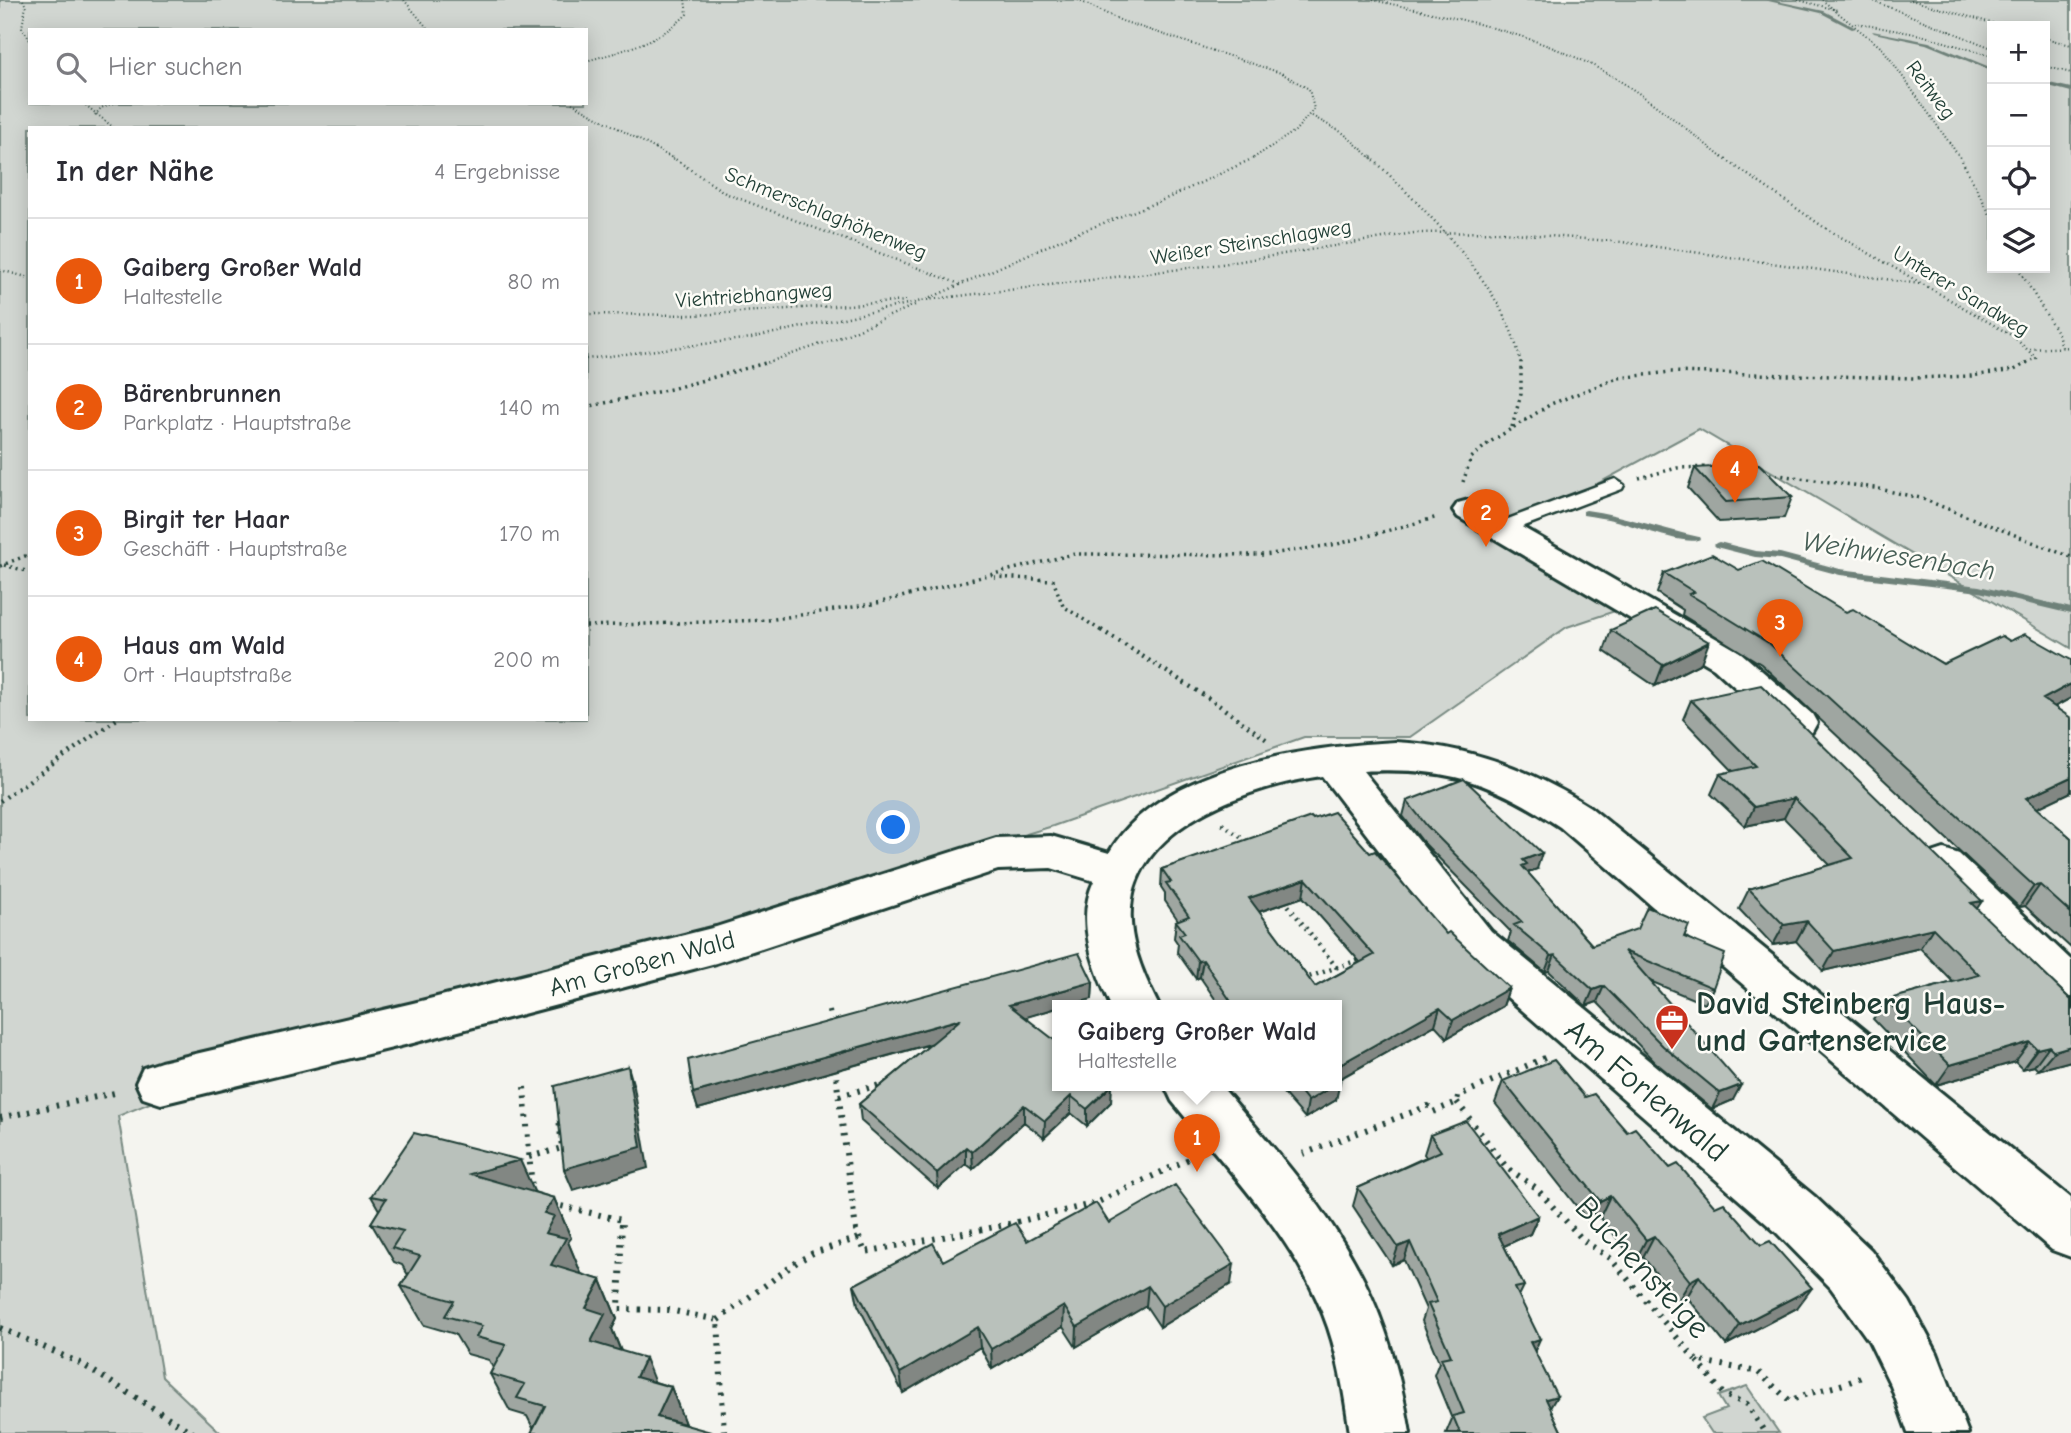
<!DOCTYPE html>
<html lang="de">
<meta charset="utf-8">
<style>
:root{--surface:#fff;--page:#f7f7f7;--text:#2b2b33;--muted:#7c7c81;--line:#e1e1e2;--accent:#ea580c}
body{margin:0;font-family:"Comic Neue",sans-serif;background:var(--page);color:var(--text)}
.controls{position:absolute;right:21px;top:21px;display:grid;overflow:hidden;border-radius:0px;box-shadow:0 4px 18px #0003}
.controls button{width:63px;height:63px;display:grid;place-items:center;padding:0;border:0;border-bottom:2px solid var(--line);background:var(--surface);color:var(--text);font:35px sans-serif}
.you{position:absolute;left:894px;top:828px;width:24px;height:24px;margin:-18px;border:5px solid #fff;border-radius:50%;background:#1a73e8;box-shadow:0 0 0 10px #1a73e833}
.badge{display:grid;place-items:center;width:46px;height:46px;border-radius:50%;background:var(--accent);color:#fff;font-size:23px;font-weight:700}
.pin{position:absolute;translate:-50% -58px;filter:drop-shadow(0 2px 4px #0008)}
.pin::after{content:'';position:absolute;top:37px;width:24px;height:21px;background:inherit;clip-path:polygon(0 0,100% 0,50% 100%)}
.popup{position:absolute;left:1052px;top:1000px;width:290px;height:91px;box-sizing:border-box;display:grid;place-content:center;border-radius:0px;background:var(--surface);filter:drop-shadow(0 2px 5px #0005);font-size:23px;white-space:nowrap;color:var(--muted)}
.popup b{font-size:26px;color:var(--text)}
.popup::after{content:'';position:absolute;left:50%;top:100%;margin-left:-14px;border:14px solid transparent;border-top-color:var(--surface)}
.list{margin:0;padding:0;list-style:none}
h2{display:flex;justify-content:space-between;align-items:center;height:91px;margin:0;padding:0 28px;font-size:30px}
h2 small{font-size:23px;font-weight:400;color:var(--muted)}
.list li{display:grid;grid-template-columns:46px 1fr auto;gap:21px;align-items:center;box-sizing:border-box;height:126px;padding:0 28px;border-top:2px solid var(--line)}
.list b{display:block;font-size:26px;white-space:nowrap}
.list p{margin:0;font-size:23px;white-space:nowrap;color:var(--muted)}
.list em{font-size:23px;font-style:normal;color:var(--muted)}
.icon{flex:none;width:38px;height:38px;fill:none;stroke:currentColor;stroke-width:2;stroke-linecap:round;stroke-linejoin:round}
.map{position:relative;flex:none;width:2071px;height:1433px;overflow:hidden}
.search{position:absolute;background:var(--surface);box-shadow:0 4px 18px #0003;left:28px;top:28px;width:560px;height:77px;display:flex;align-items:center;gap:18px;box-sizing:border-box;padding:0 24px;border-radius:0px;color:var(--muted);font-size:26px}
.panel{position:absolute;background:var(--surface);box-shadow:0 4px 18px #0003;left:28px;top:126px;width:560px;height:595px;border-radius:0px}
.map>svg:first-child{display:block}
</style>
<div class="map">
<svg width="2071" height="1433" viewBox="0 0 2071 1433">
<rect width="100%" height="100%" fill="#f4f4ef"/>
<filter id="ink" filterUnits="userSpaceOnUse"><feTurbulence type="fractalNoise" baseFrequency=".0143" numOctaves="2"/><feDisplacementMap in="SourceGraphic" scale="14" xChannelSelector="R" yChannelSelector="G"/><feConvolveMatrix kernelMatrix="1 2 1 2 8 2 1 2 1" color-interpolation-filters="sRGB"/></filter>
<g filter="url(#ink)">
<path fill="#d1d6d1" stroke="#788a82" stroke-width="2" fill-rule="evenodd" d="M0,0H2071V648L1699,429L1512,530L1624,608L1567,627L1410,737H1304L1053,826L637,951L350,1021L118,1116L162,1377L221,1433H0ZM1992,26H2045V268H1992ZM30,30H586V103H30ZM30,128H586V719H30Z
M1747,1386L1779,1433H1712L1702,1418L1726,1409L1718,1396Z"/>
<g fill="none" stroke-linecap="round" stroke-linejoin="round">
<path fill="#6e8179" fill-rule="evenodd" d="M1764,0H1772L1824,11L1856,28L1852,29L1821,13Z
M1872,31L1929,42L1992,68V71L1926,44L1874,33Z
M2045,82L2071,88V92L2045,85Z
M1586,510C1624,515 1661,529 1699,537L1700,539C1688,547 1632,525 1616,521C1605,518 1594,517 1583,515V511Z
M1719,542L1755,551L1780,553L1840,569L1979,586L2071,608V614L1979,592L1840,575L1780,559L1755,557L1716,547L1714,545L1716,543Z"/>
<g stroke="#1f3d34" stroke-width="5">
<path id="service" d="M1615,479L1624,485L1622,489L1506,533H1492L1489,529L1492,525Z"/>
</g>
<g stroke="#1f3d34" stroke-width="6">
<path id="minor" d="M1469,500L1480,503L1740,652L1812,714L1817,723L1812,732L1798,736L1784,732L1714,668L1458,517L1453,510L1458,503Z
M1395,742C1468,746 1528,768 1590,807L2071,1198V1257L2052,1250L1560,827C1490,781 1447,767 1363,771L1491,931L1814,1196L1871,1250L1909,1301L1937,1353L1968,1433H1908L1891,1386L1869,1341L1831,1288L1776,1232L1459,955L1322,776C1255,785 1145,821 1132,899C1126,936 1142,973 1159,1006H1111C1094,968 1075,921 1094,881L1051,868L998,870L716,963L413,1043L161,1104L143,1098L136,1083L143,1068L161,1062L413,1003L716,927L996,838L1051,836L1109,853C1158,766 1305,747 1395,742Z
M1944,849L1959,854L2071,960V1008L2054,1002L1929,876L1922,865L1929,854Z
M1165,1086H1221C1322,1205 1385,1273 1410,1433H1350C1344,1393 1338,1351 1323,1314C1291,1233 1226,1168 1172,1101Z"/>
</g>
<path stroke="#1f3d34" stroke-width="2" stroke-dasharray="1 2.5" stroke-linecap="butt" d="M23,0L26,6L22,27L30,40
M404,0L429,30
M1078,0L1122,21L1281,73L1309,89L1314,109L1295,131L1252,159
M1373,0C1451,17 1532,32 1603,71C1646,95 1685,128 1724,159
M1798,0L1837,10
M1822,0L1883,49L1961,159
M1871,0L1992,48
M1911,0L2002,26
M1855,23L1921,35L1992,56
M2045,38L2071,45
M586,61C622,51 660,42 687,14L685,0
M2045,66L2071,73
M83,103L114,128
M572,103L674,159
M95,115L101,108L113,103
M1312,116L1343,133L1373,159"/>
<path stroke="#1f3d34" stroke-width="2.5" stroke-dasharray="1 3.5" stroke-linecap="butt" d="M672,157L725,193L962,285
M1371,157C1427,212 1506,286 1521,364
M1722,157L1825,228L2013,336L2036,358L2024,364
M1960,157L1992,218
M2018,268L2058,334L2062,347
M0,270L30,278
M930,298L1065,238L1168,198L1256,157
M586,314L696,315L909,301
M2030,349L2071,347
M586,359L751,338L926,300L1222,264L1414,233L1502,232L1622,242L1920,284
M763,364L836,339L915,305"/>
<path stroke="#1f3d34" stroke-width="3.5" stroke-dasharray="2 4.5" stroke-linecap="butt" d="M586,407L671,389L769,362
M1512,427L1521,394V362
M1763,473L1875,488L1920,498L2071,557
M1639,478L1677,468L1716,467
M1463,482L1471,458L1490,442L1551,404L1618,378L1670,372L1914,378L1971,376L2014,370L2028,362
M4,565L30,572
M0,566L30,554
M994,577L1053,580L1063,606L1103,632
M586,626L768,620L873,604L1074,554L1264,555L1338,544L1438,517"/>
<path stroke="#1f3d34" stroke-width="4.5" stroke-dasharray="2 5" stroke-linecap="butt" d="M1101,630L1213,701L1267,740
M0,801L117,719
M1222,824L1249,843
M1284,900L1337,968
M1303,979L1361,959"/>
<path stroke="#1f3d34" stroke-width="6" stroke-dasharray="2.5 7" stroke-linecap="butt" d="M829,1011L831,1024
M835,1068L856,1230L865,1252L1000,1226L1096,1203L1195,1156
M524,1087L532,1190
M839,1096L887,1083
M1457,1102L1507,1168L1535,1187L1584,1241L1610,1258L1696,1360L1758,1372L1790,1401C1814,1389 1842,1388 1865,1375
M0,1118L119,1092
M1303,1154L1428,1106L1433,1112L1457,1102L1458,1096L1547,1057
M529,1157L562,1148L559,1118
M552,1204L622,1220L619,1309L669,1310L718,1320L724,1433
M718,1320L797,1262L813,1253L859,1238
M0,1328L80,1363L193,1433
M1697,1361L1724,1395L1747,1404L1765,1433"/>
<use href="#service" fill="#fdfcf7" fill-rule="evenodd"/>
<use href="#minor" fill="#fdfcf7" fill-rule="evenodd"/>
</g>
<path fill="#9fa6a1" stroke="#1f3d34" stroke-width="2" fill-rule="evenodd" d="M1695,468L1792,497L1784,518L1719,522L1688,488Z
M1739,570L1846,612L1943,664L2010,641L2071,660V698L2055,707L2071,792L2036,808L2071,838V948L2025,906L2019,907L1761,664L1682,615L1683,610L1657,593L1664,573Z
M1611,630L1701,663L1655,686L1604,651Z
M1691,700L1982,901L1976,909L2071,1000V1061L2038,1070L2034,1066L2022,1069L2015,1062L1936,1085L1873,1019L1886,1000L1953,982L1920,948L1823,971L1796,941L1773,945L1739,909L1749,889L1830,865L1784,818L1745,826L1711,794L1720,774L1733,771L1683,719Z
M1407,801L1537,869L1527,872L1592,945L1684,937L1713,988L1705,1004L1650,981L1733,1100L1712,1109L1655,1062L1597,1002L1586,1006L1549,971L1545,972L1508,941L1511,932L1423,842L1403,816Z
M1313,819L1370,853L1446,934L1509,988L1503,1006L1447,1038L1435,1025L1338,1080L1336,1100L1305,1118L1277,1086H1337V1006H1220L1200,977L1196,979L1177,952L1178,944L1174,938L1176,921L1178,920L1165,901V893L1161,887L1162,869ZM1303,897L1360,962L1315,987L1259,912Z
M1093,982L1092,999L1057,1006V1008L1025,1017L1111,1102L1087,1126L1071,1113L1044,1138L1024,1122L973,1169L966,1164L938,1189L861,1121L859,1104L931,1044L698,1109L693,1093Z
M1503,1081L1585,1097L1670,1168L1797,1308L1726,1345L1687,1297L1678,1301L1643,1257L1635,1261L1600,1217L1589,1222L1495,1103Z
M1430,1135L1538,1216L1530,1234L1504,1246L1524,1286L1519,1296L1550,1408L1562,1433H1446L1452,1419L1434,1375L1439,1362L1422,1321L1426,1309L1404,1260L1392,1265L1353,1206L1358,1188L1426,1157L1424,1154Z
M534,1192L554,1198L571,1238L568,1242L581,1274L601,1280L617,1319L612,1329L621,1351L655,1382L671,1387L685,1424L533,1428L527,1416L510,1411L490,1374L493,1368L489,1360L467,1354L455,1334L424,1325L401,1286L408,1275L402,1265L394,1262L371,1223L379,1210L371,1196Z
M1109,1223L1231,1284L1160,1327L1146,1306L1076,1347L1063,1327L992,1369L980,1347L903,1393L858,1305L854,1285L943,1261Z"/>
<path fill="#828783" stroke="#1f3d34" stroke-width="2" d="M1709,642L1701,663L1655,686L1663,665Z
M2071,684V698L2030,720L2043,699Z
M2071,777V792L2012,820L2026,798Z
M1794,798L1784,818L1745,826L1754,807Z
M1542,853L1537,869L1524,874L1517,882L1523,860Z
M1306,879L1303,897L1246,916L1249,898Z
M2040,885L2025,906L2019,907L2034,886Z
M1982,901L1969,921L1971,903Z
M1807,921L1796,941L1773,945L1784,925Z
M1933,928L1920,948L1823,971L1834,951Z
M1555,955L1549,971L1545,972L1551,956Z
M1203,960L1200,977L1196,979L1198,961Z
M1093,982L1092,999L1066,1006H1057V1008L1010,1022L1009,1005Z
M1604,986L1597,1002L1586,1006L1593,990Z
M1509,988L1503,1006L1447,1038L1453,1020Z
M1440,1008L1435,1025L1337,1080V1066Z
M961,1019L962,1035L698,1109L693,1093Z
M2030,1042L2015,1062L1936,1085L1950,1065Z
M2049,1046L2034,1066L2022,1069L2037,1049Z
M2071,1046V1061L2038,1070L2054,1051Z
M628,1066L634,1087L648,1168L573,1190L564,1169Z
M1340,1082L1336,1100L1305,1118L1308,1101L1333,1086H1337V1084Z
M1741,1085L1733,1100L1712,1109L1720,1093Z
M1111,1086H1112L1111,1102L1087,1126V1109Z
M1071,1096V1113L1044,1138L1045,1121Z
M1024,1105V1122L973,1169L972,1152Z
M966,1147V1164L938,1189L937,1173Z
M520,1160L538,1200L470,1174Z
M1610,1196L1600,1217L1589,1222L1600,1201Z
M554,1198L571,1238L568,1242L583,1278L551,1265L545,1233L544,1213Z
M1538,1216L1530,1234L1491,1252L1498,1234Z
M1654,1236L1643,1257L1635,1261L1646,1240Z
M1410,1242L1404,1260L1392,1265L1398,1247Z
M1234,1264L1231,1284L1160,1327L1162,1306Z
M1699,1276L1687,1297L1678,1301L1690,1281Z
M601,1280L617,1319L612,1329L621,1352L591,1342L586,1308Z
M1148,1286L1146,1306L1076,1347L1077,1327Z
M1812,1288L1797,1308L1726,1345L1740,1325Z
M1064,1306L1063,1327L992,1369L991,1349Z
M978,1327L980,1347L903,1393L900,1373Z
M1540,1339L1532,1357L1530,1342Z
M645,1358L660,1396L636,1377Z
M671,1387L685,1424L657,1417Z
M1557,1396L1547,1413L1546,1399Z"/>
<path fill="#b9c1bb" stroke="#1f3d34" stroke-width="2" fill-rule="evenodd" d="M1759,464L1792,497L1726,502L1695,468Z
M1712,554L1739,570L1762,561L1846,612L1853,609L1943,664L2002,636L2010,641L2025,634L2071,660V684L2043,699L2071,718V777L2026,798L2071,838V913L2040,885L2034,886L1770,644L1689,594L1694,592L1664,573Z
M1655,610L1709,642L1663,665L1611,630Z
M1761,685L1982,901L1971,903L2071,1000V1046L2054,1051L2049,1046L2037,1049L2030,1042L1950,1065L1886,1000L1979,975L1933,928L1834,951L1807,921L1784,925L1749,889L1853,858L1794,798L1754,807L1720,774L1756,766L1691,700Z
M1464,779L1542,853L1523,860L1527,864L1522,866L1592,945L1637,929L1647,907L1689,925L1684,937L1725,954L1713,988L1624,951L1741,1085L1720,1093L1663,1046L1604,986L1593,990L1555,955L1551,956L1514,925L1522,922L1427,826L1407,801Z
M1334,812L1370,853L1375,851L1446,934L1449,932L1509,988L1453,1020L1440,1008L1337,1066V1006H1234L1203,960L1198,961L1179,935L1185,933L1176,921L1189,916L1166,883L1171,882L1162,869L1311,817L1313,819ZM1306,879L1374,955L1315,987L1249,898Z
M1079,953L1093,982L1009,1005L1057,1042V1086H1111L1087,1109L1071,1096L1045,1121L1024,1105L972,1152L966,1147L937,1173L859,1104L961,1019L693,1093L688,1060Z
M1554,1060L1585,1097L1594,1094L1627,1132L1635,1128L1670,1168L1678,1164L1715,1207L1724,1203L1761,1245L1770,1241L1812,1288L1740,1325L1699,1276L1690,1281L1654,1236L1646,1240L1610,1196L1600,1201L1503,1081Z
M628,1066L641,1147L564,1169L555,1086Z
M1296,1086H1333L1308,1101Z
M1466,1121L1538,1216L1498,1234L1524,1286L1515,1288L1540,1339L1530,1342L1557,1396L1546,1399L1562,1433H1460L1453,1416L1464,1413L1441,1358L1451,1356L1428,1304L1437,1302L1410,1242L1398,1247L1358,1188L1441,1151L1430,1135Z
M414,1133L520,1160L470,1174L554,1198L544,1213L554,1216L545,1233L566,1238L551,1265L601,1280L586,1308L605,1314L591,1342L645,1358L636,1377L671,1387L657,1417L711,1432L710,1433H531L545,1406L517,1398L525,1384L490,1374L506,1345L476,1337L482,1326L445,1316L454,1301L401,1286L420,1256L392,1248L403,1231L371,1223L386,1199L371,1196Z
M1175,1185L1234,1264L1162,1306L1148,1286L1077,1327L1064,1306L991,1349L978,1327L900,1373L854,1285L933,1243L943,1261L1015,1223L1027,1241L1096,1203L1109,1223Z"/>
</g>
<defs>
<g id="office-pin" transform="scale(1.75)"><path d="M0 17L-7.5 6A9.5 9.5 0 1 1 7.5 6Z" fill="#c8321e" stroke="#fdfcf7"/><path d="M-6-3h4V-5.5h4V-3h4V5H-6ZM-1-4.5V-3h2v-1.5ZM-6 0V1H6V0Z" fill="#fff"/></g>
</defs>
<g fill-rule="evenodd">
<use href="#office-pin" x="1672" y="1021"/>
</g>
<g text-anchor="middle" stroke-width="5" stroke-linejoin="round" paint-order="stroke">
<g font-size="21" fill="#1f3d34" stroke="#fdfcf7">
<text transform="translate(1931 90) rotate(53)" y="7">Reitweg</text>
<text transform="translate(826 213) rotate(22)" y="7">Schmerschlaghöhenweg</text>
<text transform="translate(1251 242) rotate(-9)" y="7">Weißer Steinschlagweg</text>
<text transform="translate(1961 291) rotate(31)" y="7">Unterer Sandweg</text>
<text transform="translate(754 295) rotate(-4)" y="7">Viehtriebhangweg</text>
</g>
<g font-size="26" fill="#1f3d34" stroke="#fdfcf7">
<text transform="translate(642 963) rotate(-15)" y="9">Am Großen Wald</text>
</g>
<g font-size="28" font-style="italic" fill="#475f56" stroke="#fdfcf7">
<text transform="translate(1899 555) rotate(9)" y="10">Weihwiesenbach</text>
</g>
<g font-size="32" font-weight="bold" fill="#1f3d34" stroke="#fdfcf7" text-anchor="start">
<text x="1696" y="1014">David Steinberg Haus-<tspan x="1696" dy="37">und Gartenservice</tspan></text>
</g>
<g font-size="32" fill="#1f3d34" stroke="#fdfcf7">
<text transform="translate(1647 1090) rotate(40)" y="11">Am Forlenwald</text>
<text transform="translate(1643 1267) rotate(47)" y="11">Buchensteige</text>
</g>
</g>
</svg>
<div class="controls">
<button>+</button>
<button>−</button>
<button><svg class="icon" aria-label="locate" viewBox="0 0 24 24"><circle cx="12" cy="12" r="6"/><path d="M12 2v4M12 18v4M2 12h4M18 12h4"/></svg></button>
<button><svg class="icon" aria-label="layers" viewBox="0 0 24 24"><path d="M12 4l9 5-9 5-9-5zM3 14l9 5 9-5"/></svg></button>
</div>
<div class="you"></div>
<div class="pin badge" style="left:1197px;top:1172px">1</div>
<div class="popup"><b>Gaiberg Großer Wald</b>Haltestelle</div>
<div class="pin badge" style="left:1486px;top:547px">2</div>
<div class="pin badge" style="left:1780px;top:657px">3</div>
<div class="pin badge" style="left:1735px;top:503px">4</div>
<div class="search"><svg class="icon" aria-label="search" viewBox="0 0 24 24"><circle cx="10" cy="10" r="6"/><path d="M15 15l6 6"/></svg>Hier suchen</div>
<section class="panel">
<h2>In der Nähe<small>4 Ergebnisse</small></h2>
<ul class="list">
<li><span class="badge">1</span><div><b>Gaiberg Großer Wald</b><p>Haltestelle</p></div><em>80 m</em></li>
<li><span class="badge">2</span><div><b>Bärenbrunnen</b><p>Parkplatz · Hauptstraße</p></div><em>140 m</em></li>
<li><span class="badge">3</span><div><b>Birgit ter Haar</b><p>Geschäft · Hauptstraße</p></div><em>170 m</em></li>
<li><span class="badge">4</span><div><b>Haus am Wald</b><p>Ort · Hauptstraße</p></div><em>200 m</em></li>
</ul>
</section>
</div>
